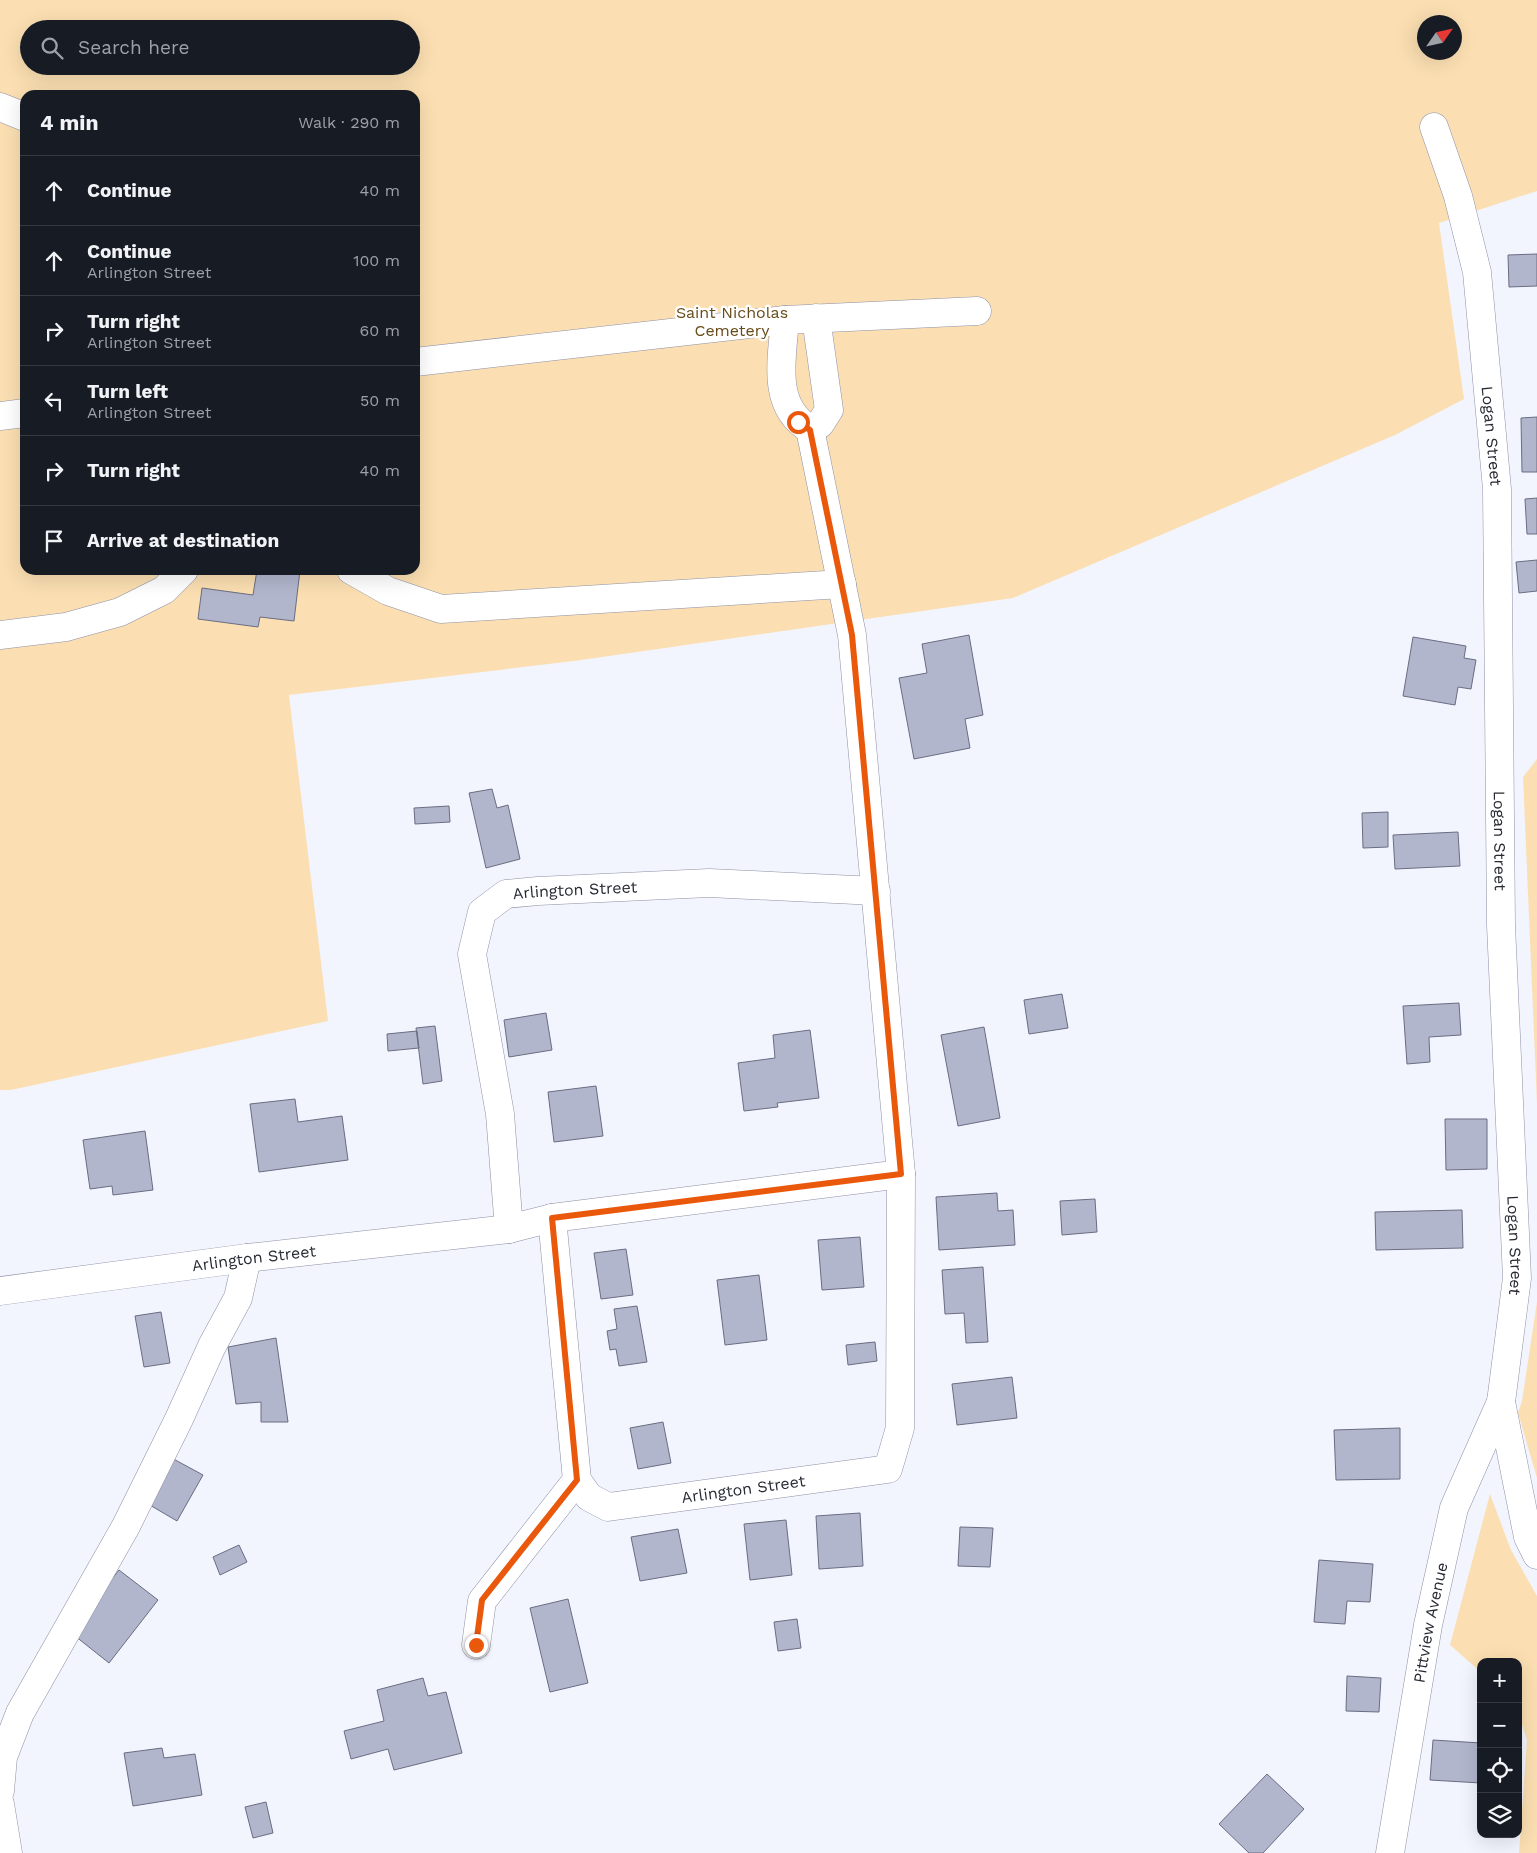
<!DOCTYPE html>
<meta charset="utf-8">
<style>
:root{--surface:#171b24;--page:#242831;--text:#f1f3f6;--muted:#9ea1a6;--line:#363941}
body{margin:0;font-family:"Work Sans",sans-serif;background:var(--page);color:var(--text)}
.controls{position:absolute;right:15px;bottom:15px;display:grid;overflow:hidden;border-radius:10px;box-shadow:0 5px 20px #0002}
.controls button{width:45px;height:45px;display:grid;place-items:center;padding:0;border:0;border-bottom:1px solid var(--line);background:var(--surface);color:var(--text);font:25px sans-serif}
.compass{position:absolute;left:1417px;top:15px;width:45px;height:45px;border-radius:50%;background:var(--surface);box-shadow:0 5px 20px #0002;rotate:56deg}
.stop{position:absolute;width:15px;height:15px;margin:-11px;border:4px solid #ea580c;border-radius:50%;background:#fff}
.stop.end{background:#ea580c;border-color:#fff;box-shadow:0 1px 5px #0008}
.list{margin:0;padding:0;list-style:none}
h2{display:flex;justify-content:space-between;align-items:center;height:65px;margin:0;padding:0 20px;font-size:21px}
h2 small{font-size:16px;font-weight:400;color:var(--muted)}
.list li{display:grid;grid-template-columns:32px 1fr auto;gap:15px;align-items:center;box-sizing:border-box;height:70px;padding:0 20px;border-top:1px solid var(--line)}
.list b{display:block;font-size:19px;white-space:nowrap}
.list p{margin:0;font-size:16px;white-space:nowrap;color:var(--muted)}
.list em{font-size:16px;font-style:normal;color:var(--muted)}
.icon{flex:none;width:28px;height:28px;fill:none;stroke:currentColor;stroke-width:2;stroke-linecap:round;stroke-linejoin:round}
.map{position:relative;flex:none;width:1537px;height:1853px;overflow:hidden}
.search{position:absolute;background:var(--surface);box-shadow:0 5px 20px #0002;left:20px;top:20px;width:400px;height:55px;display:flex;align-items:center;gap:12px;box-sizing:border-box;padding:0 18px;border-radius:28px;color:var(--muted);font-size:19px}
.panel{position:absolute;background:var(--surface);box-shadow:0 5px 20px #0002;left:20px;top:90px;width:400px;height:485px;border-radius:15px}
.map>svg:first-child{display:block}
</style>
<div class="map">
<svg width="1537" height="1853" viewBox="0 0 1537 1853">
<rect width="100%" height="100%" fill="#f2f4fe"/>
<path fill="#fbdfb2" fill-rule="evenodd" d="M0,0H1537V191L1439,223L1464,399L1395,435L1013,598L574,661L289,695L328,1021L11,1090H0ZM1424,22H1454V52H1424ZM29,29H411V66H29ZM25,95H415V570H25Z
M1537,759V1104L1523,777Z
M1537,1302V1478L1518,1413L1522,1401Z
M1490,1494L1511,1550L1537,1596V1853H1519L1527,1740L1518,1712V1662H1481V1672L1450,1645Z"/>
<path fill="#b2b6cd" stroke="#6a6d82" d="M1537,254V286L1509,287L1508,255Z
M1537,417V472H1522L1521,418Z
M1537,498V534H1527L1525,499Z
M1537,560V591L1519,593L1516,562Z
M257,570H300L294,621L260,617L258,627L198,619L202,588L253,595Z
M969,635L983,715L965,719L970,748L914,759L899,678L927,673L922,644Z
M1413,637L1466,646L1464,658L1476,660L1471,689L1458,687L1455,705L1403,696Z
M492,789L497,808L508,805L520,859L486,868L469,793Z
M449,806L450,822L415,824L414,808Z
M1388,812V847L1363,848L1362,813Z
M1458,832L1460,866L1395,869L1393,835Z
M1062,994L1068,1028L1029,1034L1024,1000Z
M1459,1003L1461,1035L1429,1037L1430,1062L1407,1064L1403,1006Z
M546,1013L552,1050L509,1057L504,1020Z
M435,1026L442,1081L423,1084L416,1028Z
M984,1027L1000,1118L958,1126L941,1035Z
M810,1030L819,1098L777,1103L778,1107L744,1111L738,1063L775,1058L773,1035Z
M417,1031L419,1048L388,1051L387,1034Z
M596,1086L603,1136L554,1142L548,1092Z
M295,1099L298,1122L342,1116L348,1160L259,1172L250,1104Z
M1445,1119H1487V1169L1446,1170Z
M145,1131L153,1190L113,1195L112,1186L90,1189L83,1140Z
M997,1193L998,1211L1013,1210L1015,1245L939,1250L936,1197Z
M1095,1199L1097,1232L1062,1235L1060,1201Z
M1462,1210L1463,1248L1376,1250L1375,1212Z
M860,1237L864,1287L822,1290L818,1240Z
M626,1249L633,1295L601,1299L594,1253Z
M983,1267L988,1342L966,1343L964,1313L945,1314L942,1270Z
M759,1275L767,1340L725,1345L717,1280Z
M637,1306L647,1362L619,1366L616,1349L610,1350L607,1331L617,1329L614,1309Z
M161,1312L170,1363L144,1367L135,1316Z
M276,1338L288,1422H261V1402L236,1404L228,1347Z
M875,1342L877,1361L848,1365L846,1345Z
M1012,1377L1017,1418L957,1425L952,1384Z
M663,1422L671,1463L638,1469L630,1428Z
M1400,1428V1479L1336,1480L1334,1430Z
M168,1456L203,1475L177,1521L143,1501Z
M860,1513L863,1566L819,1569L816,1516Z
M786,1520L792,1575L750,1580L744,1524Z
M960,1527L993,1528L990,1567L958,1566Z
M678,1529L687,1573L640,1581L631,1537Z
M239,1545L247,1562L220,1575L213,1557Z
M1319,1560L1373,1564L1370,1602L1347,1601L1345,1624L1314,1622Z
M119,1570L158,1600L109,1663L70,1632Z
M568,1599L588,1683L550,1692L530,1608Z
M797,1619L801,1648L778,1651L774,1622Z
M1347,1676L1381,1678L1379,1712L1346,1711Z
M423,1678L428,1696L446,1692L462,1753L394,1770L388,1749L351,1759L344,1731L384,1721L377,1690Z
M1433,1740L1481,1743V1783L1430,1780Z
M162,1748L164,1758L195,1754L202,1795L133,1806L124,1753Z
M1267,1774L1304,1809L1263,1853H1249L1219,1824Z
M266,1802L273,1833L253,1838L245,1807Z"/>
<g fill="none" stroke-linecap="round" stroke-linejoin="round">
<g stroke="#8d90a6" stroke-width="29">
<g id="minor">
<path d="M0,107L25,117"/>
<path id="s1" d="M1434,127L1458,196L1477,272L1497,489L1501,925L1517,1278L1501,1402L1528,1537L1537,1555"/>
<path d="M785,320C782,358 771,407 810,429L820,424L829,410L816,318"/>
<path d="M415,362L785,320L977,311"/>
<path d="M0,416L25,413"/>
<path d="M351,570L388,591L441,609L842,584"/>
<path d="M0,635L66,627L120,612L164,590L184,570"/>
<path id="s2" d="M552,1218L577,1480L589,1497L608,1507L888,1469L900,1428L901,1174L852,635L810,429"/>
<path id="s3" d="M509,1229L500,1114L472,954L482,912L506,894L538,891L709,883L876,891"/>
<path id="s4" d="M0,1291L247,1258L509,1229L552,1218L901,1174"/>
<path d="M476,1645L482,1601L577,1480"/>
<path d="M0,1791L3,1757L20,1713L126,1526L179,1419L212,1346L238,1298L247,1258"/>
<path d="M0,1804L8,1853"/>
<path id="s5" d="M1390,1853L1428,1625L1454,1508L1501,1402"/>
</g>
</g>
<use href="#minor" stroke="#fff" stroke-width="28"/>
</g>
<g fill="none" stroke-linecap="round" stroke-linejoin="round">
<path stroke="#ea580c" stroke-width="6" d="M476,1645L482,1600L577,1480L552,1218L901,1174L852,635L810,430L798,422"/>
</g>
<g text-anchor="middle" stroke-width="4.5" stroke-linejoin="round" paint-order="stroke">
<g font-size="16" fill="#674b18" stroke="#fff">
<text x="732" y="318">Saint Nicholas<tspan x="732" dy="18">Cemetery</tspan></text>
</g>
<g font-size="16" fill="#282a33" stroke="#fff">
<text dy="6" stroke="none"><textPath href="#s1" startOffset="316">Logan Street</textPath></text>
<text dy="6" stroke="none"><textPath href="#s1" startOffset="721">Logan Street</textPath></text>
<text dy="6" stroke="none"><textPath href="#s3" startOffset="420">Arlington Street</textPath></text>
<text dy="6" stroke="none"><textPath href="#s1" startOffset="1126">Logan Street</textPath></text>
<text dy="6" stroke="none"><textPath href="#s4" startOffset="256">Arlington Street</textPath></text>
<text dy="6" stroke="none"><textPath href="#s2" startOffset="442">Arlington Street</textPath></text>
<text dy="6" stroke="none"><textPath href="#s5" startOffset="234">Pittview Avenue</textPath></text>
</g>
</g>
</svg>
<div class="controls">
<button>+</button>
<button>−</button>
<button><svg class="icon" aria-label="locate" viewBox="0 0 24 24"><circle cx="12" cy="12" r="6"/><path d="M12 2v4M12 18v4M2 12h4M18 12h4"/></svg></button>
<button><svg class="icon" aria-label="layers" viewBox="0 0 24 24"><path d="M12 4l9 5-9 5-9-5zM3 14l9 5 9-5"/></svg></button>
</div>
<svg class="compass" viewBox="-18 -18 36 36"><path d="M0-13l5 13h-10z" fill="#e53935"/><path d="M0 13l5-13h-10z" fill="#9ea1a6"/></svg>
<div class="stop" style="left:798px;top:422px"></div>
<div class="stop end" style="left:476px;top:1645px"></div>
<div class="search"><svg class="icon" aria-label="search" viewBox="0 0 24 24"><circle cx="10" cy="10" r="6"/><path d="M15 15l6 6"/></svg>Search here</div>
<section class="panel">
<h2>4 min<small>Walk · 290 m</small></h2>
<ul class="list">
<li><svg class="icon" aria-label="ahead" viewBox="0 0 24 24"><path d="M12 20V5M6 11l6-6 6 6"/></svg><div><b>Continue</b></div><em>40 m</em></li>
<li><svg class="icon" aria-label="ahead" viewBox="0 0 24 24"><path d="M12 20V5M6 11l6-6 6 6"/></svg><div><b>Continue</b><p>Arlington Street</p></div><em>100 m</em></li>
<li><svg class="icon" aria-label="right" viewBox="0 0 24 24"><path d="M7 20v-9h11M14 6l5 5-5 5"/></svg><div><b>Turn right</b><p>Arlington Street</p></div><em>60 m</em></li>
<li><svg class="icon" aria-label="left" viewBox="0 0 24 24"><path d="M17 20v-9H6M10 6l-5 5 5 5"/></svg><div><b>Turn left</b><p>Arlington Street</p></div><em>50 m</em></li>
<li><svg class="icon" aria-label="right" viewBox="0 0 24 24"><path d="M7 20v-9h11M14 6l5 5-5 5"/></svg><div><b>Turn right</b></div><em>40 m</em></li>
<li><svg class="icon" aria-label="arrive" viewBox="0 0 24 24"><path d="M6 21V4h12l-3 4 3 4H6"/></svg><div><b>Arrive at destination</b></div></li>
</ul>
</section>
</div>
